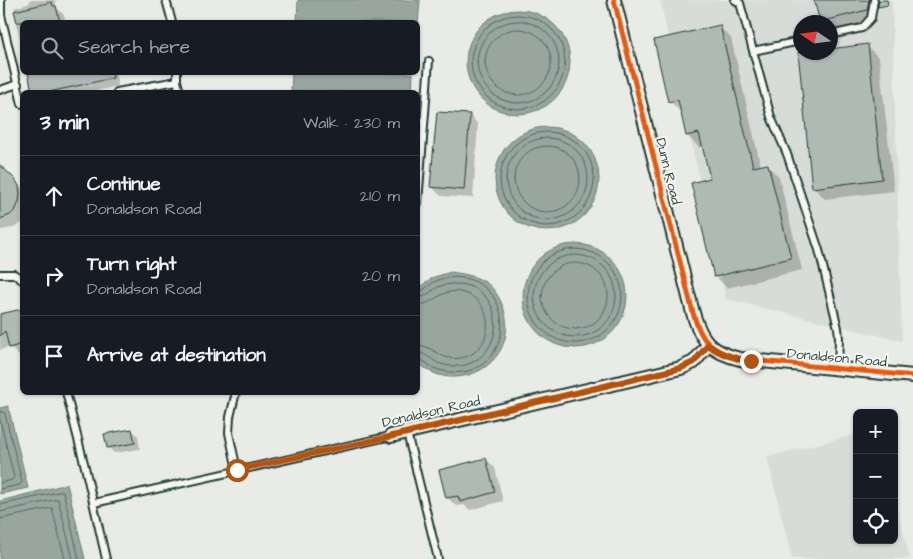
<!DOCTYPE html>
<meta charset="utf-8">
<style>
:root{--surface:#171b24;--page:#20242c;--text:#f1f3f6;--muted:#9ea1a6;--line:#363941}
body{margin:0;font-family:"Architects Daughter",sans-serif;background:var(--page);color:var(--text)}
.controls{position:absolute;right:15px;bottom:15px;display:grid;overflow:hidden;border-radius:8px;box-shadow:0 1px 4px #0004}
.controls button{width:45px;height:45px;display:grid;place-items:center;padding:0;border:0;border-bottom:1px solid var(--line);background:var(--surface);color:var(--text);font:25px sans-serif}
.compass{position:absolute;left:793px;top:15px;width:45px;height:45px;border-radius:50%;background:var(--surface);box-shadow:0 1px 4px #0004;rotate:283deg}
.stop{position:absolute;width:15px;height:15px;margin:-11px;border:4px solid #b45309;border-radius:50%;background:#fff}
.stop.end{background:#b45309;border-color:#fff;box-shadow:0 1px 5px #0008}
.list{margin:0;padding:0;list-style:none}
h2{display:flex;justify-content:space-between;align-items:center;height:65px;margin:0;padding:0 20px;font-size:21px}
h2 small{font-size:16px;font-weight:400;color:var(--muted)}
.list li{display:grid;grid-template-columns:32px 1fr auto;gap:15px;align-items:center;box-sizing:border-box;height:80px;padding:0 20px;border-top:1px solid var(--line)}
.list b{display:block;font-size:19px;white-space:nowrap}
.list p{margin:0;font-size:16px;white-space:nowrap;color:var(--muted)}
.list em{font-size:16px;font-style:normal;color:var(--muted)}
.icon{flex:none;width:28px;height:28px;fill:none;stroke:currentColor;stroke-width:2;stroke-linecap:round;stroke-linejoin:round}
.map{position:relative;flex:none;width:913px;height:559px;overflow:hidden}
.search{position:absolute;background:var(--surface);box-shadow:0 1px 4px #0004;left:20px;top:20px;width:400px;height:55px;display:flex;align-items:center;gap:12px;box-sizing:border-box;padding:0 18px;border-radius:8px;color:var(--muted);font-size:19px}
.panel{position:absolute;background:var(--surface);box-shadow:0 1px 4px #0004;left:20px;top:90px;width:400px;height:305px;border-radius:8px}
.map>svg:first-child{display:block}
</style>
<div class="map">
<svg width="913" height="559" viewBox="0 0 913 559">
<rect width="100%" height="100%" fill="#e9ebe7"/>
<filter id="ink" filterUnits="userSpaceOnUse"><feTurbulence type="fractalNoise" baseFrequency=".02" numOctaves="2"/><feDisplacementMap in="SourceGraphic" scale="10" xChannelSelector="R" yChannelSelector="G"/><feConvolveMatrix kernelMatrix="1 2 1 2 8 2 1 2 1" color-interpolation-filters="sRGB"/></filter>
<g filter="url(#ink)">
<path fill="#d8dcd8" fill-rule="evenodd" d="M660,0H892L902,341L726,299ZM800,22H830V52H800Z
M857,434V540H894V495L910,559H792L767,457Z"/>
<path fill="#99a6a0" stroke="#687c75" d="M298,0H420L418,25V22H297Z
M466 62a52 52 0 1 1 104 0a52 52 0 1 1-104 0Z
M292,73V72L413,73L412,92H291Z
M495 179a52 52 0 1 1 104 0a52 52 0 1 1-104 0Z
M523 296a52 52 0 1 1 104 0a52 52 0 1 1-104 0Z
M451,272C463,274 474,275 485,282C492,286 498,295 501,302C518,338 494,375 456,377C442,378 427,372 418,362V288L434,277Z
M8,406L28,488L0,494V408Z
M67,484L85,559H0V501Z"/>
<path fill="#0003" d="M29,0H55L57,8L64,15L66,22H22V48L15,17L16,16L14,8L30,3Z
M816,0H872L877,22L832,33L830,31V22H822L821,21Z
M719,26L731,38L761,167L767,165L779,177L802,270L727,288L715,276L711,179L704,146L699,147L687,136L681,113L670,101Z
M867,46L879,58L894,191L825,199L813,187L830,52Z
M29,72H115L118,86L91,92H34Z
M469,115L478,124L473,198L441,196L432,187Z
M0,172L8,174L22,188V223L13,228L0,230Z
M22,310V355L19,356L10,347L0,350V312L3,315Z
M132,430L138,436L140,449L114,453L108,447Z
M486,459L495,468L503,501L470,510L464,505L456,506L447,497Z"/>
<g fill="none" stroke-linecap="round" stroke-linejoin="round">
<path stroke="#50675f" stroke-width="1" d="M471 62a47 47 0 1 1 94 0a47 47 0 1 1-94 0Z
M477 62a41 41 0 1 1 82 0a41 41 0 1 1-82 0Z
M485 62a33 33 0 1 1 66 0a33 33 0 1 1-66 0Z
M500 179a47 47 0 1 1 94 0a47 47 0 1 1-94 0Z
M506 179a41 41 0 1 1 82 0a41 41 0 1 1-82 0Z
M514 179a33 33 0 1 1 66 0a33 33 0 1 1-66 0Z
M528 296a47 47 0 1 1 94 0a47 47 0 1 1-94 0Z
M534 296a41 41 0 1 1 82 0a41 41 0 1 1-82 0Z
M542 296a33 33 0 1 1 66 0a33 33 0 1 1-66 0Z
M418,291C424,291 428,286 434,282C443,277 457,276 468,279C515,292 512,363 464,372C454,373 443,372 434,368C428,365 424,360 418,359
M418,298C426,297 431,291 438,287C446,284 456,283 465,285C505,294 506,353 465,365C456,367 446,366 438,363C430,359 426,353 418,353
M418,305C436,304 442,286 464,293C497,303 494,352 461,358C441,362 434,346 418,345
M0,412H4L5,414L22,482L20,485L0,489
M0,420L14,477L12,480L0,483
M0,505L63,491L79,559
M0,512L58,499L73,559
M0,519L52,508L65,559"/>
</g>
<path fill="#b0bab5" stroke="#1f3d34" d="M814,0H869L867,10L820,22Z
M879,0H887L888,5L878,7Z
M52,2L53,6H56L60,22H17L14,11Z
M720,25L753,167L768,164L791,258L714,277L691,183L710,178L699,133L686,136L678,100L668,102L654,40Z
M868,44L882,179L812,188L798,52H830V49Z
M28,72H112L113,78L49,92H32Z
M437,112L470,114L464,190L430,187Z
M0,165L15,179L19,186L20,194L19,202L16,209L10,215L0,219Z
M22,309V344L9,348L5,331L0,336V314Z
M132,429L135,443L107,448L104,434Z
M486,458L495,492L460,502L458,496L446,498L439,470Z"/>
<g fill="none" stroke-linecap="round" stroke-linejoin="round">
<g stroke="#1f3d34" stroke-width="10">
<path id="service" d="M1,0V15L22,104
M166,0L172,22
M735,0L740,3L771,117L787,154L819,250L838,328L839,338L838,369
M830,35L862,28L871,18L874,0
M753,51L800,41
M177,72V81L180,92
M0,90L18,84
M117,92L177,81
M418,203L429,61
M0,274H14L22,280
M66,392L85,467L106,559
M236,392L230,417L229,433L237,470
M407,433L438,559
M94,503L391,436"/>
</g>
<g stroke="#1f3d34" stroke-width="16">
<path id="minor" d="M614,0L693,313C701,341 711,352 740,359L913,376
M391,436L681,368L694,362L708,345"/>
</g>
<use href="#service" stroke="#f6f6f2" stroke-width="6"/>
<use href="#minor" stroke="#f6f6f2" stroke-width="12"/>
<g stroke="#f6f6f2" stroke-width="8">
<path id="cycleway" d="M614,0L693,313C701,341 711,352 740,359L913,376
M391,436L681,368L694,362L708,345"/>
</g>
<use href="#cycleway" stroke="#e8590c" stroke-width="5"/>
</g>
</g>
<g fill="none" stroke-linecap="round" stroke-linejoin="round" filter="url(#ink)">
<path stroke="#b45309" stroke-width="6" d="M237,470L407,433L681,368L694,362L708,345C721,355 735,359 751,361"/>
</g>
<g text-anchor="middle" stroke-width="4" stroke-linejoin="round" paint-order="stroke">
<g font-size="14" fill="#1f3d34" stroke="#f6f6f2">
<text transform="translate(669 171) rotate(76)" y="5">Dunn Road</text>
<text transform="translate(837 357) rotate(5)" y="5">Donaldson Road</text>
<text transform="translate(431 411) rotate(-13)" y="5">Donaldson Road</text>
</g>
</g>
</svg>
<div class="controls">
<button>+</button>
<button>−</button>
<button><svg class="icon" aria-label="locate" viewBox="0 0 24 24"><circle cx="12" cy="12" r="6"/><path d="M12 2v4M12 18v4M2 12h4M18 12h4"/></svg></button>
</div>
<svg class="compass" viewBox="-18 -18 36 36"><path d="M0-13l5 13h-10z" fill="#e53935"/><path d="M0 13l5-13h-10z" fill="#9ea1a6"/></svg>
<div class="stop" style="left:237px;top:470px"></div>
<div class="stop end" style="left:751px;top:361px"></div>
<div class="search"><svg class="icon" aria-label="search" viewBox="0 0 24 24"><circle cx="10" cy="10" r="6"/><path d="M15 15l6 6"/></svg>Search here</div>
<section class="panel">
<h2>3 min<small>Walk · 230 m</small></h2>
<ul class="list">
<li><svg class="icon" aria-label="ahead" viewBox="0 0 24 24"><path d="M12 20V5M6 11l6-6 6 6"/></svg><div><b>Continue</b><p>Donaldson Road</p></div><em>210 m</em></li>
<li><svg class="icon" aria-label="right" viewBox="0 0 24 24"><path d="M7 20v-9h11M14 6l5 5-5 5"/></svg><div><b>Turn right</b><p>Donaldson Road</p></div><em>20 m</em></li>
<li><svg class="icon" aria-label="arrive" viewBox="0 0 24 24"><path d="M6 21V4h12l-3 4 3 4H6"/></svg><div><b>Arrive at destination</b></div></li>
</ul>
</section>
</div>
